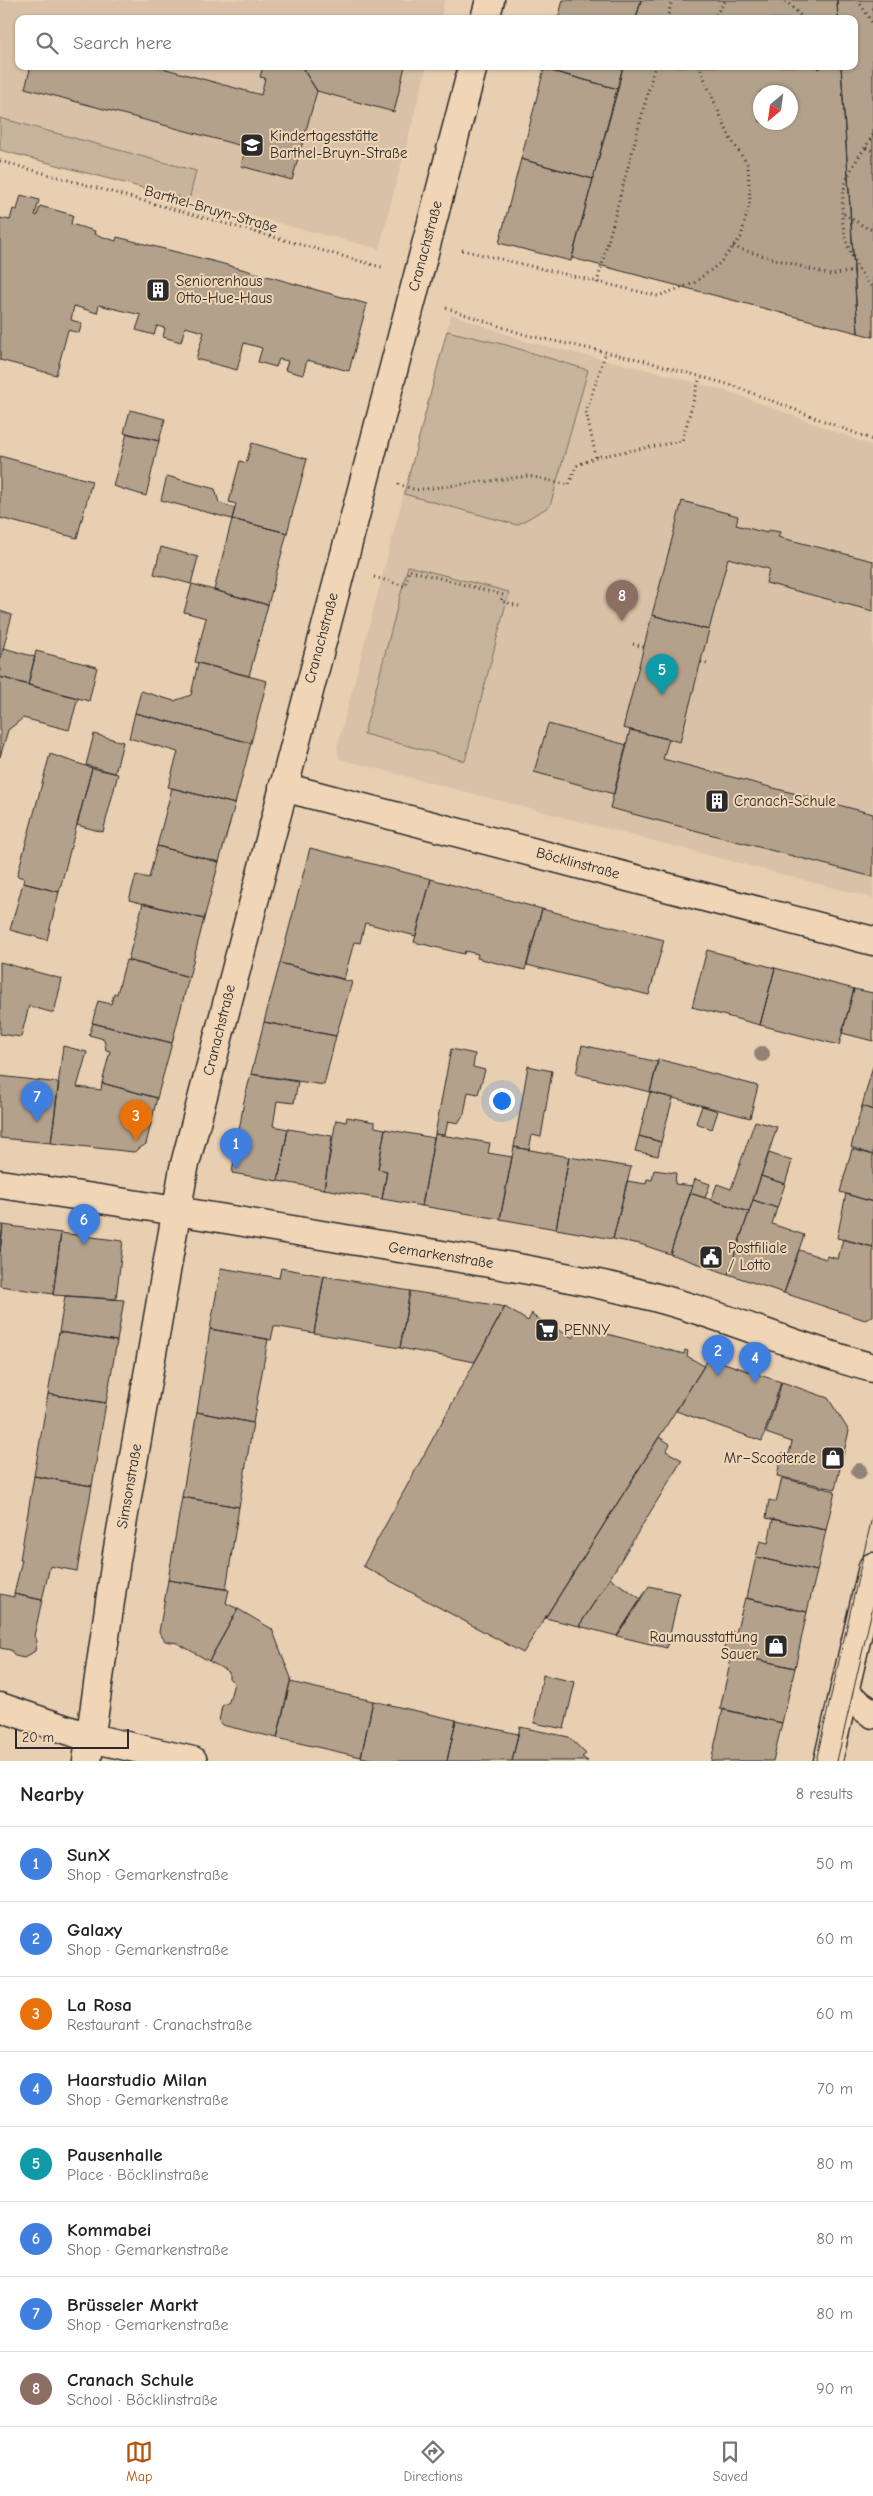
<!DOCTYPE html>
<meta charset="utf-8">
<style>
:root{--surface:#fff;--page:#f6f6f6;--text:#202124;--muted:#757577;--line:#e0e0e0;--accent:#b45309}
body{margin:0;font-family:"Comic Neue",sans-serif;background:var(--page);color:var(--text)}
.compass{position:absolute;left:753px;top:85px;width:45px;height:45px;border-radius:50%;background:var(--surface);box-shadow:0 1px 4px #0004;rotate:209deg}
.scale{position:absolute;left:15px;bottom:12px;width:114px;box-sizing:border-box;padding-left:5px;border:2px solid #2b2b2b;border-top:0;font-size:14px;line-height:18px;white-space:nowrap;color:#2b2b2b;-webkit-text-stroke:4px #f0d6b7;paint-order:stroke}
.you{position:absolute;left:501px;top:1100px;width:18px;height:18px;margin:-12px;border:4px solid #fff;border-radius:50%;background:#1a73e8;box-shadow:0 0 0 8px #1a73e833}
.badge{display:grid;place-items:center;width:32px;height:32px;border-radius:50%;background:var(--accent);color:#fff;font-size:16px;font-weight:700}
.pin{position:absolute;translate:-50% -41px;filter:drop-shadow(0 1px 2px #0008)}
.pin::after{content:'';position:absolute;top:26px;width:18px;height:15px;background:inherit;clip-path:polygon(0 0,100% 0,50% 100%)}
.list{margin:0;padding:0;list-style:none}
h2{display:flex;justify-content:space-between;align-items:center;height:65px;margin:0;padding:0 20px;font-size:21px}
h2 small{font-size:16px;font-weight:400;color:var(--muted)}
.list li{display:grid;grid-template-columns:32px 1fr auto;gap:15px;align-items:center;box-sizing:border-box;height:75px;padding:0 20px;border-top:1px solid var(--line)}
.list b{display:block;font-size:19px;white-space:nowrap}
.list p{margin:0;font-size:16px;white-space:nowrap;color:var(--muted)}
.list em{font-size:16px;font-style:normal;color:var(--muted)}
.icon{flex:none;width:28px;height:28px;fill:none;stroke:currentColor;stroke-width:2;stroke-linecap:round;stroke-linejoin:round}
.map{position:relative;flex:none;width:873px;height:1761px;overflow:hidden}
.search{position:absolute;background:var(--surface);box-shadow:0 1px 4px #0004;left:15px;right:15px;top:15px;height:55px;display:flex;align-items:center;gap:12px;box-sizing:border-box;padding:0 18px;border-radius:10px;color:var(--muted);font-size:19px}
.sheet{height:665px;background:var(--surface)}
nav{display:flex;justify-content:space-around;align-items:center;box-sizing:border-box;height:70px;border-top:1px solid var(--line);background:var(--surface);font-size:14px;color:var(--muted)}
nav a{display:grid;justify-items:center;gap:2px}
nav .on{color:var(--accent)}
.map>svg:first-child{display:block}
</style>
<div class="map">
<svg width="873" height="1761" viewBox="0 0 873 1761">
<rect width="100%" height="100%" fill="#e8cfb1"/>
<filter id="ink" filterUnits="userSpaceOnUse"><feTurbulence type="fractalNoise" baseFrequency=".02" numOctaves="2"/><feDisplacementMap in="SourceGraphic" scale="10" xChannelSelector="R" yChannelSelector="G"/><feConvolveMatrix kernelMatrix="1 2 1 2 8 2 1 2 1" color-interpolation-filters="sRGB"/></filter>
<g filter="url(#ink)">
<path fill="#d8c1a6" d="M0,0H445L440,19H19V66H427L379,249L189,200L196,171L0,118Z
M451,314L528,342L657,372L736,394L873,446V898L340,759L337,748Z"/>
<path fill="#c8b49c" stroke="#7a7064" d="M0,118L196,171L189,200L0,150Z
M447,331L506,345L588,370L550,506L517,525L404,494Z
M408,566L509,592L465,761L364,734Z"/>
<path fill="#b3a18c" stroke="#2b2b2b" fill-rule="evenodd" d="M563,0H641L636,19H558Z
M641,0H837L838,19H636Z
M837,0H873V337L858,333L841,66H854V19H838Z
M31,66H155L261,95L265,78L260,77L263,66H301L317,91L292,180L241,166L246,147L25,88Z
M301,66H405L394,112L317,91Z
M545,66H623L618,89L548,70L544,69Z
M623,66H841L858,333L572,258ZM760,92H790V122H760Z
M544,69L618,89L593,179L521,159Z
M521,159L593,179L571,261L499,243Z
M21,195L39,200L35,215L37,216L40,206L73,215L71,224L95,231L94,234L116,241L117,237L220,263L367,304L349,371L307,360L303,375L285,370L288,361L279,359L276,367L258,362L262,348L244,343L237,370L196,359L204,332L185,327L181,342L163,337L165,328L157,326L154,335L136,330L141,315L99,305L97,313L74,306L71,320L82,323L79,333L68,330L56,375L0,360V218L10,220L13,209L17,210Z
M130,410L165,419L159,441L124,433Z
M127,433L159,441L146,496L113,486Z
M252,443L307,459L287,533L232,519L236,504L229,502L240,461L246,463Z
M0,456L92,481L77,538L0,518Z
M167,476L215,489L219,503L235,508L232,519L161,500Z
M682,501L738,516L736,525L767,533L768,530L780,532L778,537L873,561V611L766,583L769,569L728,558L709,630L652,615Z
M232,519L287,533L268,605L214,590Z
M161,547L198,557L191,584L154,574Z
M192,584L268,605L249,676L195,662L206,618L184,612Z
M0,611L12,615L0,661Z
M652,615L709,630L680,742L623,728Z
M4,648L35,657L28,685L0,677V661Z
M36,651L97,667L89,701L28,685Z
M198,663L267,681L251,743L135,713L141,691L174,701L191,695Z
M0,677L78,698L69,730L23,718L8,730L0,757Z
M135,713L251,743L235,804L168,787L178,752L129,738Z
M548,724L627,745L614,794L534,772Z
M630,730L669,739L663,759L873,814V877L610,808Z
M94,734L123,742L115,773L86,765Z
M50,754L92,768L59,892L23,883L24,878L17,876Z
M92,768L118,774L103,832L77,825Z
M172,788L235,804L219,862L157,846Z
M157,846L219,862L204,919L129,900L136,875L149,878Z
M310,848L431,879L416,936L365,923L360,943L354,942L344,979L280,963Z
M431,879L542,909L525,970L477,958L478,954L465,951L464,954L414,942Z
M23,883L59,892L47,940L10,930Z
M143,903L204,919L189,977L128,960Z
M542,909L664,940L649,995L527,965Z
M707,950L775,968L760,1025L692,1007Z
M126,960L189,977L172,1043L92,1023L98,1001L111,1004L114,993L117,994Z
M0,962L62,979L54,1013L29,1006L21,1037L0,1034Z
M280,963L352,982L336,1036L264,1022Z
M775,968L854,989L839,1045L760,1025Z
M854,989L873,993V1041L842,1033Z
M264,1022L336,1036L324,1085L251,1074Z
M93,1023L172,1043L157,1098L102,1083L110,1051L106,1050L104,1039L89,1035Z
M582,1045L658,1062L650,1092L576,1074Z
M63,1046L87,1052L77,1087L101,1090L102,1083L157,1098L146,1144L134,1152L51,1143Z
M451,1049L475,1054L473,1067L485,1070L478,1094L468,1092L464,1114L458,1123L448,1121L445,1135L435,1134Z
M658,1059L758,1086L750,1118L650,1092Z
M528,1066L552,1071L541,1137L532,1135L529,1150L514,1147Z
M873,1066V1110L862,1106Z
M251,1074L298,1082L294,1103L277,1101L273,1126L288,1129L278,1181L232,1173L244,1101Z
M0,1076L59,1083L51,1143L0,1138Z
M650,1092L673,1098L661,1142L639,1136Z
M702,1106L718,1111L712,1129L696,1123Z
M862,1106L873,1110V1155L851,1147Z
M347,1117L375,1122V1127L385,1129L378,1169L387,1171L382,1199L324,1189L336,1120L346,1122Z
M755,1121L777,1127L749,1212L711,1200L717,1184L731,1189Z
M288,1129L332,1136L324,1189L278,1181Z
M385,1129L434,1138L422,1206L382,1199L387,1171L378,1169Z
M435,1134L490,1143L488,1153L512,1157L500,1219L422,1206Z
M639,1136L661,1142L658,1156L635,1151Z
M514,1147L569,1157L556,1229L500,1219Z
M852,1149L873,1155V1202L840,1192Z
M769,1153L792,1161L785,1184L761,1176Z
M569,1157L631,1167L613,1239L556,1229Z
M654,1170L676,1173L675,1184L693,1186L670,1254L640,1244L613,1239L627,1181L646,1184L647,1179L652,1180Z
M761,1176L785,1184L777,1208L753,1200Z
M695,1179L710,1184L705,1198L690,1193Z
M690,1193L749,1212L728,1274L670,1254Z
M846,1194L873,1202V1247L837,1238Z
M753,1200L777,1208L772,1224L804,1235L784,1293L728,1274Z
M0,1225H3L0,1252Z
M3,1225L61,1233L53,1294L0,1286V1252Z
M61,1233L123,1241L116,1299L53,1295Z
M843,1239L873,1247V1316L865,1320L784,1293L799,1250L826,1259L827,1256L838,1259Z
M221,1268L279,1278L281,1268L324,1276L314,1333L274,1326L271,1340L210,1329Z
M324,1276L410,1291L400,1348L314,1333Z
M410,1291L500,1306L505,1307L475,1362L400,1348Z
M65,1296L124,1300L117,1341L59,1332Z
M505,1307L528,1321L532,1313L533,1316L573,1338L580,1327L684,1354L685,1350L688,1351L687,1356L704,1366L523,1653L363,1566Z
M210,1329L268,1339L253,1423L197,1412Z
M59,1332L117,1341L106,1403L48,1394Z
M709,1358L781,1382L762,1441L676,1411Z
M782,1382L828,1398L849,1431L835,1489L777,1476L782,1453L789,1454L792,1442L766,1433Z
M48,1394L106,1403L92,1486L34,1476Z
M197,1412L253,1423L239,1507L182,1497Z
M659,1437L670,1444L666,1451L682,1460L610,1578L579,1626L545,1618Z
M34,1476L92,1486L77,1571L50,1566L42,1600L14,1594L22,1560H20Z
M782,1478L835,1491L826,1530L766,1518L769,1500L776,1502Z
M182,1497L239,1507L226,1589L168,1580Z
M773,1519L826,1530L817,1571L756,1557L760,1541L768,1543Z
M756,1557L817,1571L807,1612L747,1598Z
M610,1578L641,1599L617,1636L579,1626Z
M168,1580L229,1590L226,1603L238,1609L209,1661L177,1643L165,1641L159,1632Z
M649,1586L679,1593L667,1648L617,1636Z
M0,1594L14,1597V1594L42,1600L34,1636L37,1641L35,1651L24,1658L15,1656L11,1650L0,1648Z
M745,1598L807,1612L795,1668L723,1652L729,1631L736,1633Z
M238,1609L272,1629L291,1678L277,1738L222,1725L219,1721L222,1706L229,1702L234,1683L229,1678V1672L209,1661Z
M732,1654L795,1668L782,1723L720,1709Z
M543,1675L575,1682L564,1729L534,1723Z
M290,1682L373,1701L361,1757L277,1738Z
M373,1701L456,1720L447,1761H380L361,1757Z
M723,1709L782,1723L773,1761H711Z
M456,1720L518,1734L512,1761H447Z
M520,1727L569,1737L586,1754L582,1757L588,1761H512Z"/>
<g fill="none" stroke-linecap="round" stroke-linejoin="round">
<g stroke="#2b2b2b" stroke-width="31">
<path id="minor" d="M485,19L490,0
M283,787L873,941
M0,1184C117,1201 234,1220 351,1240C447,1256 543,1270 638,1293C718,1312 793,1347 873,1368
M844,1694L873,1714
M0,1707L91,1738L193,1761
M87,1761L116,1560L184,1168L473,66"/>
</g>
<g stroke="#2b2b2b" stroke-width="31">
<path id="major" d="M828,1761L873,1567"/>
</g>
<path stroke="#2b2b2b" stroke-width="3" stroke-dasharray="1 4" stroke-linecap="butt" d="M780,0L787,2L804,19
M858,0L873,24
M667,19L672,0
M713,19L726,0
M819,69V66
M873,135C863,152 847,170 844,190C837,227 849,261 873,289
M866,148L873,151
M0,161L385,268
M844,214L867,228L873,230
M733,247L831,275L859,270
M462,250L658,296L694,283L720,263L741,237L750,201L748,165L730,138L699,66
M597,283L655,66
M446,308L526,335L642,360L734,386L873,440
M596,457L586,412L606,352
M398,484L416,490L529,476L569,485L576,466L596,457L682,441L700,377
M374,577L405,586L409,570L503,595L501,601L522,607
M633,644L644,647
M701,662L707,664"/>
<use href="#minor" stroke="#f0d6b7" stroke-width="28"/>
<use href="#major" stroke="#f0d6b7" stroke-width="28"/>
<path stroke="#2b2b2b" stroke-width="1" d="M816,1761L873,1513
M837,1761L873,1606"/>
</g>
<g fill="#918474">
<circle cx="762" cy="1054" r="8"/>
<circle cx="859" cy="1471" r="8"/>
</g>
</g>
<defs>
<g id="school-square" transform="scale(1.25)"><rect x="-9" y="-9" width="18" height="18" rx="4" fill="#2b2b2b" stroke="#f0d6b7"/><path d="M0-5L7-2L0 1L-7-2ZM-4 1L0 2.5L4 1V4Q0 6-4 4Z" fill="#fff"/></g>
<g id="building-square" transform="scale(1.25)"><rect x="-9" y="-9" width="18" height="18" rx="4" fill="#2b2b2b" stroke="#f0d6b7"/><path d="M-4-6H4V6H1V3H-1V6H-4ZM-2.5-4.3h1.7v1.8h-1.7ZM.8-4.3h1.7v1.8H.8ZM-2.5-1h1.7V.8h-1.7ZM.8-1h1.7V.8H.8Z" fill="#fff"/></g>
<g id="civic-square" transform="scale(1.25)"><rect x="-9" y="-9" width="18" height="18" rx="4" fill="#2b2b2b" stroke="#f0d6b7"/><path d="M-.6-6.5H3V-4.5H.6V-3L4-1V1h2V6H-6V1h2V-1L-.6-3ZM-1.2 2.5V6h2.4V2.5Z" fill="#fff"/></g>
<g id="supermarket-square" transform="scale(1.25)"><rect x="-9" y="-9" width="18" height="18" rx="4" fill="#2b2b2b" stroke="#f0d6b7"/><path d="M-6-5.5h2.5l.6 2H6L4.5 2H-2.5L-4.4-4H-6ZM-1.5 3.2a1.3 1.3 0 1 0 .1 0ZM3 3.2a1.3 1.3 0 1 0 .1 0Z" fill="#fff"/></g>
<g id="shop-square" transform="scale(1.25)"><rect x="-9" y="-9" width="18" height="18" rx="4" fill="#2b2b2b" stroke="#f0d6b7"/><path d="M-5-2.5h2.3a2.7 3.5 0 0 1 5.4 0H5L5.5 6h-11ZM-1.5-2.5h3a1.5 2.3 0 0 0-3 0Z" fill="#fff"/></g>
</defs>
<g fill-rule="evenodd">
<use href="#school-square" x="252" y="145"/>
<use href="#building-square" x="158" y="290"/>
<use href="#building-square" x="717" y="801"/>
<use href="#civic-square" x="711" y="1257"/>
<use href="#supermarket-square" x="547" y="1330"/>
<use href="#shop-square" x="833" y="1458"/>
<use href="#shop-square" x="776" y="1646"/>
</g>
<g text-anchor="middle" stroke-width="4" stroke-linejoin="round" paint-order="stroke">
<g font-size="15" fill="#2b2b2b" stroke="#f0d6b7" text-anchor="start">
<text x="270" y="141">Kindertagesstätte<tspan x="270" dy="17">Barthel-Bruyn-Straße</tspan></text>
<text x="176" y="286">Seniorenhaus<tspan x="176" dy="17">Otto-Hue-Haus</tspan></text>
<text x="734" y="806">Cranach-Schule</text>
<text x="728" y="1253">Postfiliale<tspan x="728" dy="17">/ Lotto</tspan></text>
<text x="564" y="1335">PENNY</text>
<text x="816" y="1463" text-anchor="end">Mr–Scooter.de</text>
<text x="758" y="1642" text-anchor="end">Raumausstattung<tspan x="758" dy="17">Sauer</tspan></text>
</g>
<g font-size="15" fill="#2b2b2b" stroke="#f0d6b7">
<text transform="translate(211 209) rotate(16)" y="5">Barthel-Bruyn-Straße</text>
<text transform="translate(425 246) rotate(-75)" y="5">Cranachstraße</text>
<text transform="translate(321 638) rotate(-75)" y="5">Cranachstraße</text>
<text transform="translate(578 863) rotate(15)" y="5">Böcklinstraße</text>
<text transform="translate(219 1030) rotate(-76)" y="5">Cranachstraße</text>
<text transform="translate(441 1255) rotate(9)" y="5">Gemarkenstraße</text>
<text transform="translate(129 1486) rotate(-80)" y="5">Simsonstraße</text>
</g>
</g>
</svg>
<svg class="compass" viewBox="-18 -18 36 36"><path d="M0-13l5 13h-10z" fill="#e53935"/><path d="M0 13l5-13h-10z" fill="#757577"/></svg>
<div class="scale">20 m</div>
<div class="you"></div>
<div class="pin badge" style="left:236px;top:1169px;background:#3f7fe0">1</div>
<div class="pin badge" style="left:718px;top:1376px;background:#3f7fe0">2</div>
<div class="pin badge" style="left:136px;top:1141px;background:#e8710a">3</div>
<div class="pin badge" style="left:755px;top:1383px;background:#3f7fe0">4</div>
<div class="pin badge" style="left:662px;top:695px;background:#0f9aa8">5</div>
<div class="pin badge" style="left:84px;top:1245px;background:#3f7fe0">6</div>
<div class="pin badge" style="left:37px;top:1122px;background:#3f7fe0">7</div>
<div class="pin badge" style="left:622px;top:621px;background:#8d6e63">8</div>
<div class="search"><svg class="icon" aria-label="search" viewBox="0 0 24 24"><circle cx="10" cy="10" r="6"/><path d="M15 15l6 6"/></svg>Search here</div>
</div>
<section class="sheet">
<h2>Nearby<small>8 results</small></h2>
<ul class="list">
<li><span class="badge" style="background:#3f7fe0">1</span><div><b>SunX</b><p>Shop · Gemarkenstraße</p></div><em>50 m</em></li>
<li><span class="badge" style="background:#3f7fe0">2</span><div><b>Galaxy</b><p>Shop · Gemarkenstraße</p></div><em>60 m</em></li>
<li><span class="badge" style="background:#e8710a">3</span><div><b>La Rosa</b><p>Restaurant · Cranachstraße</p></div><em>60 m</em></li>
<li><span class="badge" style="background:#3f7fe0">4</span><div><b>Haarstudio Milan</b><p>Shop · Gemarkenstraße</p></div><em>70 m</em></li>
<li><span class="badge" style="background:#0f9aa8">5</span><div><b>Pausenhalle</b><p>Place · Böcklinstraße</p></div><em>80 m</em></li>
<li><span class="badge" style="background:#3f7fe0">6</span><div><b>Kommabei</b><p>Shop · Gemarkenstraße</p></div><em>80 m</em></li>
<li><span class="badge" style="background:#3f7fe0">7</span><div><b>Brüsseler Markt</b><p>Shop · Gemarkenstraße</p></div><em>80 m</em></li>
<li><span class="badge" style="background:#8d6e63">8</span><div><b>Cranach Schule</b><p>School · Böcklinstraße</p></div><em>90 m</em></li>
</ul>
</section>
<nav>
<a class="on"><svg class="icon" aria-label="map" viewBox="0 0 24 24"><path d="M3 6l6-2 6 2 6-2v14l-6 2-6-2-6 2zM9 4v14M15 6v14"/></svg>Map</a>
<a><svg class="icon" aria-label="directions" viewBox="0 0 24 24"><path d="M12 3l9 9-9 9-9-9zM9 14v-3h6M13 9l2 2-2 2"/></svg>Directions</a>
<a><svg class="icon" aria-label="saved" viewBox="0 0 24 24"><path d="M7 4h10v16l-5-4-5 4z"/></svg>Saved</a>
</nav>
